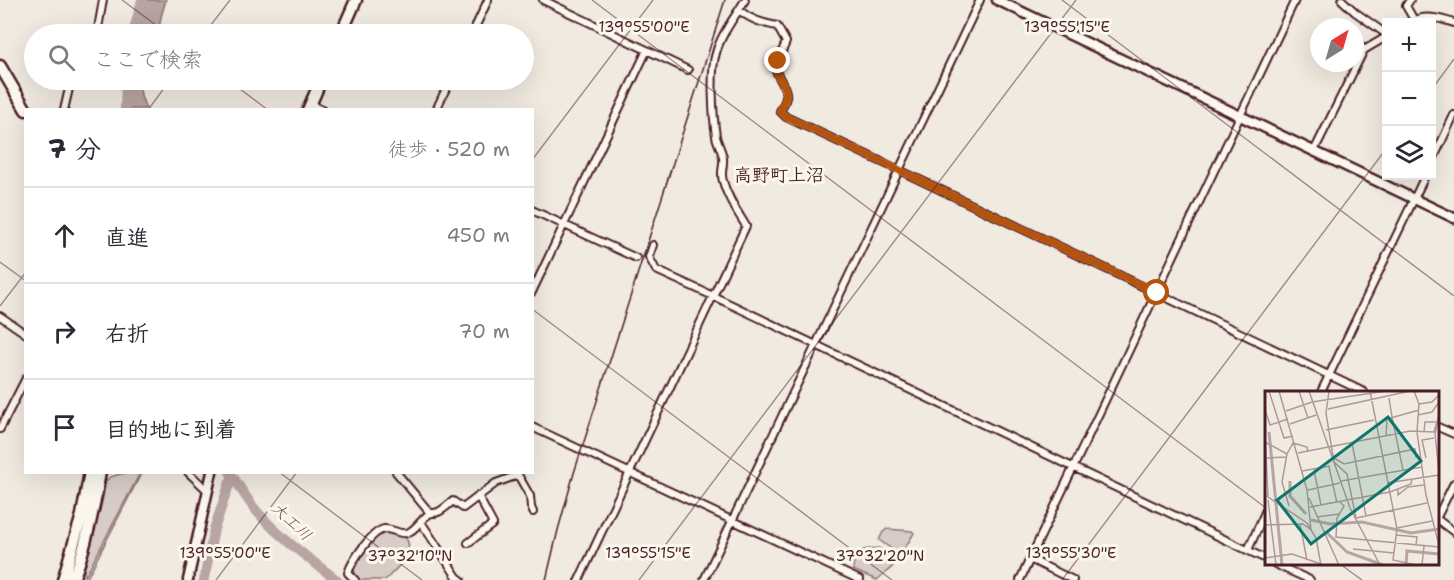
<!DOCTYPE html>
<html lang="ja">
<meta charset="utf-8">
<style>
:root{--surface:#fff;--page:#f2f2f3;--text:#2b2b33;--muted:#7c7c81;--line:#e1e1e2}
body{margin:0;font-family:"Shantell Sans","Klee One",sans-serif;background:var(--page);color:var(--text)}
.controls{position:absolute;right:18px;top:18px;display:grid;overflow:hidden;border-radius:0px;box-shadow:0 6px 24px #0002}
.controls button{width:54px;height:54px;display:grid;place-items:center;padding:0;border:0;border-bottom:2px solid var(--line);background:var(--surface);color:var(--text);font:30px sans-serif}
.compass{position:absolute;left:1310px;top:18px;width:54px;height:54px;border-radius:50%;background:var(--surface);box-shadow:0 6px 24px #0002;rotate:37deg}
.stop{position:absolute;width:18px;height:18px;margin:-14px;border:4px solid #b45309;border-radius:50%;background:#fff}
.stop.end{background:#b45309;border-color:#fff;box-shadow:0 2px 6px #0008}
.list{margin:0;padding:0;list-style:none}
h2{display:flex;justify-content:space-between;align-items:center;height:78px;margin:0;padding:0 24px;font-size:26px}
h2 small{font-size:20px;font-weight:400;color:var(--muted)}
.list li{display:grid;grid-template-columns:39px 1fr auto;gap:18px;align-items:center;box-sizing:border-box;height:96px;padding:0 24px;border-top:2px solid var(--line)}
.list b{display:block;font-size:22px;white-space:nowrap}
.list em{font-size:20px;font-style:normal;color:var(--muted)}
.icon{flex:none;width:33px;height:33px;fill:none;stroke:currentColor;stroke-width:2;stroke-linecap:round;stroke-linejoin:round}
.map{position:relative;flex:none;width:1454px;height:580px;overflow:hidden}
.search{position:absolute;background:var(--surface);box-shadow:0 6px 24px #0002;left:24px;top:24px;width:510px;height:66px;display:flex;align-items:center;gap:15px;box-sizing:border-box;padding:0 21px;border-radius:33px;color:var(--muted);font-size:22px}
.panel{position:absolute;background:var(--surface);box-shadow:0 6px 24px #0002;left:24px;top:108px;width:510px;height:366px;border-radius:0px}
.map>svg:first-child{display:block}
</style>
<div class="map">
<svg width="1454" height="580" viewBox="0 0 1454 580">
<rect width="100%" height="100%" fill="#f0eae0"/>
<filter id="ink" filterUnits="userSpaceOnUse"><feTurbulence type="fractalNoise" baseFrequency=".0167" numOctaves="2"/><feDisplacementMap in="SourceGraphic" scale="12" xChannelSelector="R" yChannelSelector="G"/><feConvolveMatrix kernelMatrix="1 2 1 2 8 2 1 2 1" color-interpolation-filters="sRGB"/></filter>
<g filter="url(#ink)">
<path fill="#d8ccc6" stroke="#917678" stroke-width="1.5" d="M125,473H140L85,577L84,570L102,502L106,481L110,477Z
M887,529L912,531L914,533L902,553L899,554L879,540L883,532Z
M393,530C397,532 403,535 406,538C416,553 394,571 385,580H357L354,569L357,551L378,532Z
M878,548L892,554L896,562C891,570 884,573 877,580L853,570L854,559L863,550Z"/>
<path fill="#b8a4a2" stroke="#8c6f72" stroke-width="1.5" d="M146,0H166L161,17L159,30L153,34H138L142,12Z
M130,80H139L141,96L146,109H129L128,97Z"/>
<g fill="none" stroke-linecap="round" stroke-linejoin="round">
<path stroke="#8c6f72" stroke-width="1.5" d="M86,580L142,472"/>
<path stroke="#b8a4a2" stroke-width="10" d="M133,34L142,0
M125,110L126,80
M230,472C237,483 244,494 251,504C274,534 307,557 337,580
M204,580L214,529L230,482L233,477"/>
<g stroke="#4a1f2b" stroke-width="10">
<path id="street" d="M543,0L688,70
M1342,0L1355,12L1386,34
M1410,0L1406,6L1414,20
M739,10C751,20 762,23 777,26L786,42L775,68C777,77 788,88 786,97C786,101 782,107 780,111L786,117L899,170L1364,392
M1410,22C1425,14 1439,18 1454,23
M97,34L103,0
M472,34L488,0
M1355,39L1364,50
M310,104L322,110
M64,110L71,80
M436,110L450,80
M1314,151L1364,50L1386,37
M1432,162L1454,115
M532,210L636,258
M653,245L649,257L656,270L713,296L1266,559
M532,292L647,50
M0,316L26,334
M1321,392L1425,176
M532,427L860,580
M1438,427L1454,434
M0,429L26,378
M188,472L208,491
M396,472L430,513
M518,475L530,496L531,507L533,512
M1438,515L1454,483
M1438,520L1454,532
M421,522L457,577L461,580
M468,543L493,524L478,496
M1248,550L1266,510
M1030,559L1073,580
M1275,564L1310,580
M355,580L348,573C352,561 371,532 384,529C392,528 399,535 407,533C416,530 421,519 429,514C433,512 433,514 438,512C443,510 448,505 453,501L463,508L496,483L518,475L517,472
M579,580L746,226C737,211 727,197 723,181C720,173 724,166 723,158C722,150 717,143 716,136C713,117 710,70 716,53C721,34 735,17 745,0
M704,580L980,0
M1020,580L1295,0"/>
</g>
<g stroke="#4a1f2b" stroke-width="13">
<path id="secondary" d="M997,0L1454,218
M188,580L212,472"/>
</g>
<g stroke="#4a1f2b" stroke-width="15">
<path id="highway" d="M341,34L356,0
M0,66L26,110
M308,110L321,80
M63,580L82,515L90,472
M73,580C86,546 94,509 100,472"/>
</g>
<use href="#street" stroke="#fbf7ec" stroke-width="6"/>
<use href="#secondary" stroke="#fbf7ec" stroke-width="8"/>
<use href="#highway" stroke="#fbf7ec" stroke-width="10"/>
<path stroke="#4a1f2b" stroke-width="1.5" d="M546,580L558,530L574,473L725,0"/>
</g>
</g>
<g fill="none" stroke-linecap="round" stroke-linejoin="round" filter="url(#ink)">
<path stroke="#b45309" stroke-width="8" d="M778,61C772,77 784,79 786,93C787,99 782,105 780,111L786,117L899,170L1157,293"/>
</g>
<path fill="none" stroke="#4a1f2b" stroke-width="1.5" stroke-opacity="0.45" d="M122,0L168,34M592,0L1266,508M1062,0L1454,296M204,34L230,0M228,80L268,110M1432,89L1454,59M148,110L170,80M532,160L653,0M0,262L26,281M0,306L26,272M532,309L892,580M279,472L422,580M1340,564L1362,580M216,580L297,472M639,580L1076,0M1062,580L1386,149"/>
<g text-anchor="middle" stroke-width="6" stroke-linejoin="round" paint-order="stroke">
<g font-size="16" font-style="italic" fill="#704e55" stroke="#fbf7ec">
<text transform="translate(292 521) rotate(43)" y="6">大工川</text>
</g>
<g font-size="18" font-weight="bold" fill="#4a1f2b" stroke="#fbf7ec">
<text x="779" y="181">高野町上沼</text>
</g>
</g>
<g transform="translate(1265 391)">
<rect width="174" height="174" fill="#f0eae0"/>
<path fill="none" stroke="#b8a4a2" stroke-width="3" d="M4,41L17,174M25,90V105L41,123M46,129L65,133L97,131L146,142L174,138M61,141L82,161L118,174M141,174L142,160L174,163"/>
<path fill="none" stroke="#ae9998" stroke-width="1.5" d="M4,0L19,47L28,45M14,0L42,99L46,139M34,0L43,27M44,0L85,117L115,174M64,0L61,22L69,71L82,83L91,127L162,112M105,0L132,138L128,169L151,174M149,0L154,13L152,41L161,104L174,154M124,7L127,26M154,13L167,11L174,4M63,18L145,0M0,19L5,34L23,28M21,20L47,11L121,0M153,24L167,21L174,11M174,25L170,43L174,81M127,26L138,79M25,33L51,24M61,39L109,29M159,41L160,31H171M0,43L3,105M121,45L122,28L154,19M0,51L22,63M87,52L101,125M33,62L145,40L169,41L174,24M1,67L21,66M69,67L79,73L150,58L151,66H155M161,67L157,49L169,47M64,76L72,112M49,79L56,114M37,80L65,75M76,90L157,76M122,92L174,84M133,98V104L143,96L159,94M43,99L75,92M0,104L42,132L51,147L56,174M44,107L74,174M3,109L11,174M75,111L79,115L72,127L71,146L174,156M24,115L17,91L22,63L28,52L42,56L43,61M45,116L125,101L146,93L147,89M52,126L74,123M35,133L42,169M0,134L38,133L46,139M132,137L167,130M131,144L152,146L151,154M88,158L129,162M0,167L27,163L59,174M157,174L159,155"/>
<path fill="#0f766e" fill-opacity="0.15" stroke="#0f766e" stroke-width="3" d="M123,26L156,70L46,153L12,109Z"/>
<rect width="174" height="174" fill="none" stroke="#4a1f2b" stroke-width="3"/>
</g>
<g font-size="15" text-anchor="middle" fill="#4a1f2b" stroke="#fbf7ec" stroke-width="6" stroke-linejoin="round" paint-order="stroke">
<text x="644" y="32">139°55'00"E</text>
<text x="1067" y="32">139°55'15"E</text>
<text x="225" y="558">139°55'00"E</text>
<text x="648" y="558">139°55'15"E</text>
<text x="1071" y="558">139°55'30"E</text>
<text x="410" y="561">37°32'10"N</text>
<text x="880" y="561">37°32'20"N</text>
</g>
</svg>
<div class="controls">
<button>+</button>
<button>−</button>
<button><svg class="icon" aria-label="layers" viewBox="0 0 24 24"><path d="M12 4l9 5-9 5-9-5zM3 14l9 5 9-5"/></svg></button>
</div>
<svg class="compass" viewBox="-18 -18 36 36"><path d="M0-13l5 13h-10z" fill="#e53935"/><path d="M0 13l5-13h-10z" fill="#7c7c81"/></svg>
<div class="stop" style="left:1157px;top:293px"></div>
<div class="stop end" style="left:778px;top:61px"></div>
<div class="search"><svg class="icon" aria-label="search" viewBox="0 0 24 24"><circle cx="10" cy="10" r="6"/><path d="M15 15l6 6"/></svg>ここで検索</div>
<section class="panel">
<h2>7 分<small>徒歩 · 520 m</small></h2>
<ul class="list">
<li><svg class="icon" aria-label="ahead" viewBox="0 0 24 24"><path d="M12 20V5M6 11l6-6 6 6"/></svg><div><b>直進</b></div><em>450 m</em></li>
<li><svg class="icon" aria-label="right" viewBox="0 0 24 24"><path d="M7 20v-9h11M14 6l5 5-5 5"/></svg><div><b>右折</b></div><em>70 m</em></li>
<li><svg class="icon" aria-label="arrive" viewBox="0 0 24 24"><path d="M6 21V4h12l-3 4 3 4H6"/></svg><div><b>目的地に到着</b></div></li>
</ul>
</section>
</div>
